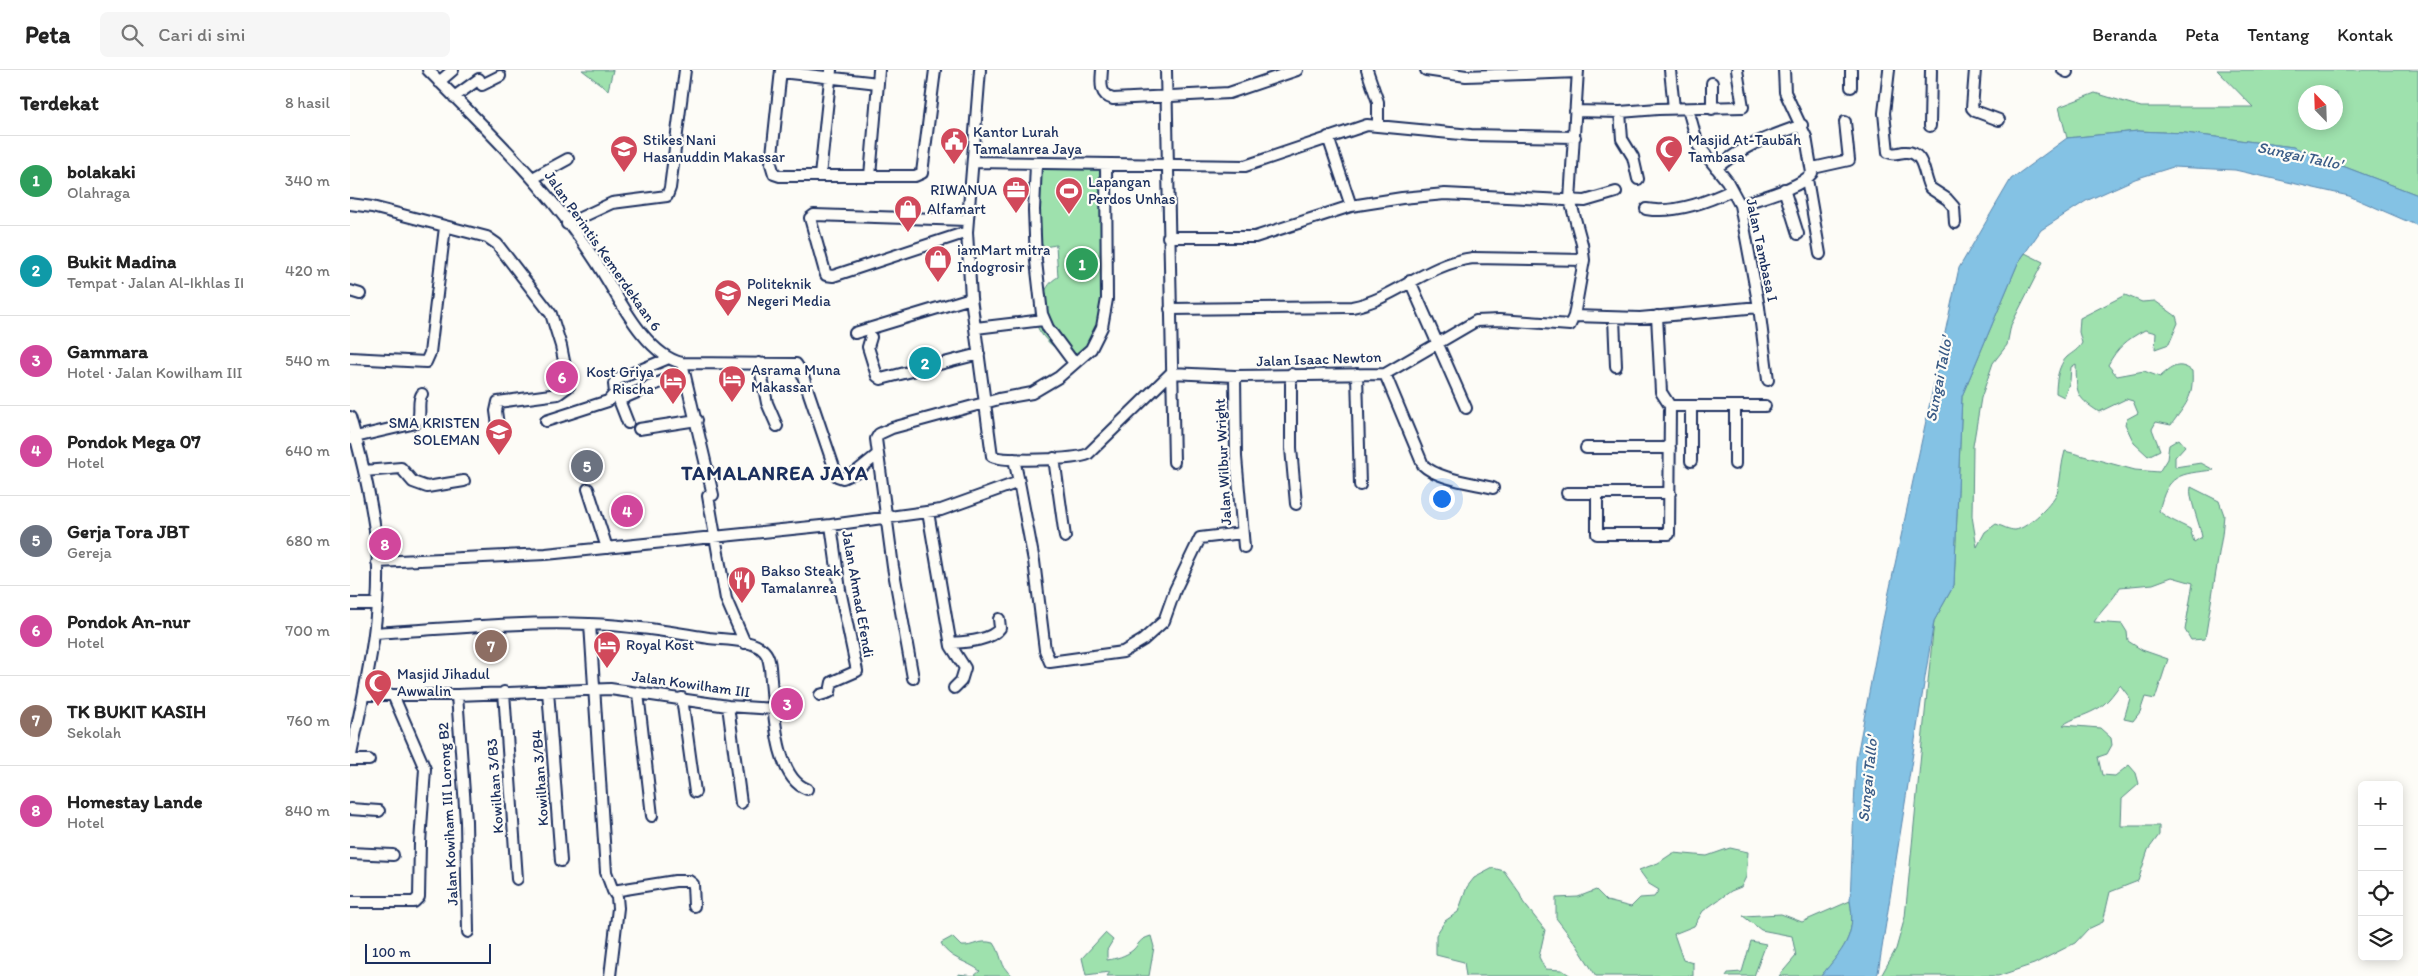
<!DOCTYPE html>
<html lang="id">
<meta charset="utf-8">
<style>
:root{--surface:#fff;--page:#f6f6f6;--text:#222;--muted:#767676;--line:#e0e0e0;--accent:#d1495b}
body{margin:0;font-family:Itim,sans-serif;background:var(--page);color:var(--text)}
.controls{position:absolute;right:15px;bottom:15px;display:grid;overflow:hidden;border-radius:8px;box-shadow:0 2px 12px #0003}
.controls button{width:45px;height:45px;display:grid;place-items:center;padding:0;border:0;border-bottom:1px solid var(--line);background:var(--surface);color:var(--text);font:25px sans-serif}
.compass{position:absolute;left:1948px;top:15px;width:45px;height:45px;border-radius:50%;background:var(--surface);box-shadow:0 2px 12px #0003;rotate:337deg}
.scale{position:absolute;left:15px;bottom:12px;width:126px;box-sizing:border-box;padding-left:5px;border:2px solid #1b2f5e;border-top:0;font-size:14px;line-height:18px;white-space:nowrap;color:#1b2f5e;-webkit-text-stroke:4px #fdfcf7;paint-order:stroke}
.you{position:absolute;left:1091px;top:428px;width:18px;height:18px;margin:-12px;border:4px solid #fff;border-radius:50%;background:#1a73e8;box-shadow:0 0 0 8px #1a73e833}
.badge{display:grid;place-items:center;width:32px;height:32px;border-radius:50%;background:var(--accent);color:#fff;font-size:16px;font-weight:700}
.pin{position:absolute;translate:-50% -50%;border:2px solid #fff;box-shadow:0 1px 5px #0006}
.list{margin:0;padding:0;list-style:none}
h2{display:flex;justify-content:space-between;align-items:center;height:65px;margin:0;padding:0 20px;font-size:21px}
h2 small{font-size:16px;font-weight:400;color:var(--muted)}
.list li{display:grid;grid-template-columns:32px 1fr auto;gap:15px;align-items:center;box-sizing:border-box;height:90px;padding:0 20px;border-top:1px solid var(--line)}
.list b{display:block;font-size:19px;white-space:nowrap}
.list p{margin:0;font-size:16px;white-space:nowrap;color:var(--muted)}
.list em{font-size:16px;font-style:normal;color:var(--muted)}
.icon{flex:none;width:28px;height:28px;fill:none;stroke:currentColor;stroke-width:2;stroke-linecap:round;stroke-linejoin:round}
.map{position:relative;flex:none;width:2068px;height:906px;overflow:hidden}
header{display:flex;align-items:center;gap:30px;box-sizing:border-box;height:70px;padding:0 25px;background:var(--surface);border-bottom:1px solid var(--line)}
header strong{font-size:24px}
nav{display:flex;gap:28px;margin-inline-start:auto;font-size:18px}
.search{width:350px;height:45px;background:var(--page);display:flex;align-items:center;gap:12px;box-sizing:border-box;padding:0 18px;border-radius:8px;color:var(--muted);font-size:19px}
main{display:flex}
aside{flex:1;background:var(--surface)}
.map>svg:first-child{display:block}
</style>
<header>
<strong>Peta</strong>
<div class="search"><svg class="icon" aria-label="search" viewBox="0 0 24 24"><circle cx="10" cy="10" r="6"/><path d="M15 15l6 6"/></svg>Cari di sini</div>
<nav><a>Beranda</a><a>Peta</a><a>Tentang</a><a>Kontak</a></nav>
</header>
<main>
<aside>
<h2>Terdekat<small>8 hasil</small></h2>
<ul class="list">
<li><span class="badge" style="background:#2e9e5b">1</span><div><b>bolakaki</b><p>Olahraga</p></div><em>340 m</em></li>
<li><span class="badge" style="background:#0f9aa8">2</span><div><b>Bukit Madina</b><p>Tempat · Jalan Al-Ikhlas II</p></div><em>420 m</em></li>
<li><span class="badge" style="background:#d1479c">3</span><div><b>Gammara</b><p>Hotel · Jalan Kowilham III</p></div><em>540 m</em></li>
<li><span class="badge" style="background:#d1479c">4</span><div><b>Pondok Mega 07</b><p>Hotel</p></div><em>640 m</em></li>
<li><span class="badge" style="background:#6b7280">5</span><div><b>Gerja Tora JBT</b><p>Gereja</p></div><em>680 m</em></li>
<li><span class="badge" style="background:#d1479c">6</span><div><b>Pondok An-nur</b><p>Hotel</p></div><em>700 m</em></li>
<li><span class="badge" style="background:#8d6e63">7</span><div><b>TK BUKIT KASIH</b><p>Sekolah</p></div><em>760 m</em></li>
<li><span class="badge" style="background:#d1479c">8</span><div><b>Homestay Lande</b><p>Hotel</p></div><em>840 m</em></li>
</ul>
</aside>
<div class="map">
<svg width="2068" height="906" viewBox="0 0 2068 906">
<rect width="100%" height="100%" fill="#fdfcf7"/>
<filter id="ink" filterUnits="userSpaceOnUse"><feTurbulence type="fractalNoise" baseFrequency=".02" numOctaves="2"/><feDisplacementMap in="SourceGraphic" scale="10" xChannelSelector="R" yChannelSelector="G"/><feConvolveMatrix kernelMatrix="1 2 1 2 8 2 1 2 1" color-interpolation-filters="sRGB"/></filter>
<g filter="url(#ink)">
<path fill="#9ee1ad" stroke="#5c8886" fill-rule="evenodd" d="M232,0H263L258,20Z
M1867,0H2068V125L1943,77L1835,63L1788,61L1717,68L1709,37L1745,23L1791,37H1903ZM1956,22H1986V52H1956Z
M684,97L762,98L757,181V255L727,294C702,276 670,257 693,224C698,217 700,211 708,207L706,175L694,177L686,166Z
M1675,183L1693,192L1661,255L1657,275L1643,293L1631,328L1623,376L1622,446L1627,477L1635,462L1646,454C1652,456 1659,460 1665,460C1677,459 1705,432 1708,420C1711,407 1711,394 1715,381L1785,400L1809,402L1817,389L1819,375L1829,369L1835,376L1825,387V397L1851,393L1864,400C1828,404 1818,404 1809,441C1819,450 1829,453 1840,459L1844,472L1852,467C1850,454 1838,427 1841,417L1869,431L1874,445L1872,465L1855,569L1841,570L1835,560L1843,513L1822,507L1803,514L1770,517C1763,531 1752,539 1744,552L1772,554L1777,562L1778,571L1792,580L1818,589L1805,629L1795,627L1790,642L1783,651L1774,649L1780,628L1770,615C1763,624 1756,635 1745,640C1734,646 1723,648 1713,655L1750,658L1761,668L1762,675L1757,684L1748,687L1752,705L1765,706L1779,695L1786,703L1789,714L1772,729L1771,756H1809V765L1798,780L1788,811L1760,822L1753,852L1738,859L1725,873L1684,894L1648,906H1531L1546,879L1555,847L1584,551L1604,515L1612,326L1668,193Z
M1775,225L1792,232L1805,231L1826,246L1828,253L1819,274L1805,279L1806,263L1795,260C1777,269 1767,278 1758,295L1767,306L1794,301L1810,307C1821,297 1829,291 1842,301C1844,328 1835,335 1821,355L1806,352L1802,359L1810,380L1798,386L1784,373L1775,354L1777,349L1788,343L1783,331L1776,329L1749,342C1724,326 1727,322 1726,294L1721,297L1720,311L1714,327L1706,323C1706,312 1708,295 1717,287C1723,282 1728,280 1732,273L1729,262L1730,248Z
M1380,778L1398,782L1396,807L1391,817L1381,821L1353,841L1344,856L1324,864L1333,890L1343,893V906H1246L1226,874L1206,848V828L1228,827L1246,820L1257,831L1281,837L1290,828L1304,827L1309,820L1299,814L1289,800L1308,793L1323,783L1357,786Z
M1143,798L1154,801L1169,822L1173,832L1195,860L1189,887L1195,899L1212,900L1221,906H1116L1114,892L1086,885V865L1095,851L1108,842L1117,817L1124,808Z
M1500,831C1507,867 1492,880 1471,906H1429L1446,886L1442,866L1411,860L1393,846L1431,844L1452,852Z
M755,863L763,870L757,880V890C765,889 776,886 783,880C791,872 788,870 801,866L804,877L799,906H757L760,902L736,905L732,888Z
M602,867L611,876C625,877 627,869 644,873C652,884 650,897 662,906H608V904L624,906L630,901C618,891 598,889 591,873Z
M1401,871L1416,874L1404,906H1376L1378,903L1392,902Z"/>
<path fill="#84c2e4" stroke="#5a87ae" d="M1788,61L1835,63L1943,77L2068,125V156L1999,126L1885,100L1823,97L1785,109L1736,131L1691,160L1668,193L1612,326L1604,515L1584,551L1528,903L1526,906H1471C1492,880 1507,867 1500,831L1506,691L1531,559L1609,198L1661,109L1717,68Z"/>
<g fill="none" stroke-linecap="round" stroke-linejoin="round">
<g stroke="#1b2f5e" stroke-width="14">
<path id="minor" d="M78,0C144,67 212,131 259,213C275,240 300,286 332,293L446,294L452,303L487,406L493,408L506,402L527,385
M431,0L421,94L424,104L430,106H470L481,0
M630,0L617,162L621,228L642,386C652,392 726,390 738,384L821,303
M752,0C751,13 749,25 763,29L879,23L947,0
M816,0L824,392
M1017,0L1028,32V55
M1076,0L1116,6L1228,2
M1320,0L1324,38
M1539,0L1534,43L1538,82C1544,85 1548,83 1554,82C1575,80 1573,105 1580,118L1597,129L1604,137L1605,153
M1625,0L1622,38L1625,41L1649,50
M1713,0L1717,2
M431,2L528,13L520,106H470
M89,12L103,0
M528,13L529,0
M1362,13V39
M1501,17V0
M104,27L129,9L132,15L150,6
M1338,39L1348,75L1377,111L1390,135L1409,237L1418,310
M1225,41L1270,42L1308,39L1393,37L1387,0
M1270,42L1272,69L1283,87L1288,109
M1580,56L1581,0
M978,67L1001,136
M624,92L895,96L1017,55L1121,65L1225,67
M686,94L684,140L686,191L692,244L698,258L724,293
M1366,98C1397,74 1415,68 1452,55
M1463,98L1499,90L1495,52
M520,106H565L572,103L585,0
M183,108L218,89
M1457,109L1470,184
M1434,119L1448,164
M0,134L22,137L137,167L147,174L201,244L211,276L219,316L208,324L148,332L146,341L150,370
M1390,135C1409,128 1451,118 1462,103L1456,67L1435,22L1434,0
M1296,139C1325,144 1357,132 1382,120
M217,154L262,133L317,126L320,118L335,0
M617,162L483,206L476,205L475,202L460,148L464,145L617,150
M818,167H905L1001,136L1052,128L1095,124L1235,131L1266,122
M1060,211L1116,338
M0,221L10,224
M820,239L1002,237C1045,229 1076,194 1123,188L1234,190
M1224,246L1290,248L1409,237
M1264,248L1266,296
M626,258L693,250
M505,263L621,228
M521,267L518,277L527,306L531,309L629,284
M0,288L76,292L80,283L95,157
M332,293L363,425L358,426L376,529L395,573
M409,293L417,333L427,356
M821,303L885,306L1035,304L1126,251L1149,250L1220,255L1224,246L1234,190L1232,174L1220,130L1228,0
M941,304V378L946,434
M1007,304L1010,415
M1035,304L1073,395C1087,409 1124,413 1143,418
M885,306L886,387L894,477
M1320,336H1415
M0,347C12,389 23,434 27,478C33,549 14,620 0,690
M196,351L258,331L265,323L264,314L266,310L319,288
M278,353L269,330L334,302
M289,359L347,350
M1,368L66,353C73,344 66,333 72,324
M1236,378H1320
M704,388L715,467
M1341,391V336
M1385,394V336
M14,401L51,398L63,412L77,417L114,411
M669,412L684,491L695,580L700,592L773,582L793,570L814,551L825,520L850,468L892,463
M238,419L257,478
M1217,423H1320
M1247,423V464H1319L1320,336L1311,322L1307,246
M578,442L601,576L615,598L611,611L604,618
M27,492L196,484L481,455L591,440L669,412L664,389
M0,534H26
M240,554L256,802L263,821
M24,563C95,559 168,551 239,554C279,555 320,562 359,568C375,570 403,569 414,581C421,588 420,601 421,610C424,639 425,708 457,719
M601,573C615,572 641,571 650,558L649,549
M563,608L543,497L526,369L529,364L542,358L649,329L682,323L709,307L741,279L752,257L757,229L756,94
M198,621L211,791
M154,622L167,809
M288,623L302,746
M14,625H107L260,619L378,636L424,639
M107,625L116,751L118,862
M470,625L480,622L482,612L507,601L490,520L481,455
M332,628L345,722
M378,636L391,733
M0,690H19
M0,739L29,741
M0,783L43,785
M0,832H64L69,827L70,773L75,699L43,625
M260,906L268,838L267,827L263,821L325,811H339L343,814L344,836"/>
</g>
<use href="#minor" stroke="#fdfcf7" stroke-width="10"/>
</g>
</g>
<defs>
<g id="civic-pin" transform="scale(1.4375)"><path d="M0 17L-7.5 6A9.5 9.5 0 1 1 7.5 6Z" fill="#d1495b" stroke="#fdfcf7"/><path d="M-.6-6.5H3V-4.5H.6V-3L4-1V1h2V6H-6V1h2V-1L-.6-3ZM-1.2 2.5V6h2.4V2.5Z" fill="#fff"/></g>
<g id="university-pin" transform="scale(1.4375)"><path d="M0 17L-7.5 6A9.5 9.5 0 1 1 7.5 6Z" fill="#d1495b" stroke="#fdfcf7"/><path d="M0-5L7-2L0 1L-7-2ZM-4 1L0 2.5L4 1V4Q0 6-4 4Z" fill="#fff"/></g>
<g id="mosque-pin" transform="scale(1.4375)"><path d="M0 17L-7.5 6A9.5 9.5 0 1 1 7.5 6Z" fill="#d1495b" stroke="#fdfcf7"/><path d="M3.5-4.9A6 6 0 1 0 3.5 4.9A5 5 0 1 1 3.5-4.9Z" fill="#fff"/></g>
<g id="office-pin" transform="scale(1.4375)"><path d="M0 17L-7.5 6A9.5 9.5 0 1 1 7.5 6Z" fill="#d1495b" stroke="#fdfcf7"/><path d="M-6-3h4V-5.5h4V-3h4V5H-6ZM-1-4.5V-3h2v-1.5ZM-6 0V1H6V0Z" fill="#fff"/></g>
<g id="stadium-pin" transform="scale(1.4375)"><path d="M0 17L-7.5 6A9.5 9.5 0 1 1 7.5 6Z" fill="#d1495b" stroke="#fdfcf7"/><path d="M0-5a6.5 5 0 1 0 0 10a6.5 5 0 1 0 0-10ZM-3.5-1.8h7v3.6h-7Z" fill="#fff"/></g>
<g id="shop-pin" transform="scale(1.4375)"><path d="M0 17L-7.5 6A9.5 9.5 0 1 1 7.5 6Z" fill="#d1495b" stroke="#fdfcf7"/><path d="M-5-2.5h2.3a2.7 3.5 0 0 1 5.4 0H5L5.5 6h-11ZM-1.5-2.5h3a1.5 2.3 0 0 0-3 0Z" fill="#fff"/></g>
<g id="hotel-pin" transform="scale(1.4375)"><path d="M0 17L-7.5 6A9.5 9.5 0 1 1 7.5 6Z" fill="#d1495b" stroke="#fdfcf7"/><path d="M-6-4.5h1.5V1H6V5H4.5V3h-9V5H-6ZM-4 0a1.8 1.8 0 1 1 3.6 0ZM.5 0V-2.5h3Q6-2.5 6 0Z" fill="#fff"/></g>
<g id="school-pin" transform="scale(1.4375)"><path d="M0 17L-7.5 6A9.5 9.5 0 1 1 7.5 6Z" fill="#d1495b" stroke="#fdfcf7"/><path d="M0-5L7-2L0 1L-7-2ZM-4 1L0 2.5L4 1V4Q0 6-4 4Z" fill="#fff"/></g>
<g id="restaurant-pin" transform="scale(1.4375)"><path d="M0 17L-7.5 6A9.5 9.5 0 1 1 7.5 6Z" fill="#d1495b" stroke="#fdfcf7"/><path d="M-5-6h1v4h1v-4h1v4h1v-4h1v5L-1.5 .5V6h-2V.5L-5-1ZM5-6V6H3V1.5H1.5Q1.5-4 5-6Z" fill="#fff"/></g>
</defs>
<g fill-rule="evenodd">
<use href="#civic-pin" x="604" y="71"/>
<use href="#university-pin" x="274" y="79"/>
<use href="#mosque-pin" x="1319" y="79"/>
<use href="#office-pin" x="666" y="120"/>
<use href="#stadium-pin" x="719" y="121"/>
<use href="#shop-pin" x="558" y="139"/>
<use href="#shop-pin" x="588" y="189"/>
<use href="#university-pin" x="378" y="223"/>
<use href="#hotel-pin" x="382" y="309"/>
<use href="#hotel-pin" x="323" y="311"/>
<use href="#school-pin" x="149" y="362"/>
<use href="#restaurant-pin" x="392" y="510"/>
<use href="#hotel-pin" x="257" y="575"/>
<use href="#mosque-pin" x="28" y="613"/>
</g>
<g text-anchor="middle" stroke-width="4.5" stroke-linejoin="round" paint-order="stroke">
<g font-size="15" fill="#1b2f5e" stroke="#fdfcf7" text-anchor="start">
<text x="623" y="67">Kantor Lurah<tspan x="623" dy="17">Tamalanrea Jaya</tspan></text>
<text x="293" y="75">Stikes Nani<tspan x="293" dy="17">Hasanuddin Makassar</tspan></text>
<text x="1338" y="75">Masjid At-Taubah<tspan x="1338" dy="17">Tambasa</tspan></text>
<text x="738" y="117">Lapangan<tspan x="738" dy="17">Perdos Unhas</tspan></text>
<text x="647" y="125" text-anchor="end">RIWANUA</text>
<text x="577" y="144">Alfamart</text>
<text x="607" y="185">iamMart mitra<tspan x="607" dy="17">Indogrosir</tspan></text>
<text x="397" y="219">Politeknik<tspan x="397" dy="17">Negeri Media</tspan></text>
<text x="401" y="305">Asrama Muna<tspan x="401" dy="17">Makassar</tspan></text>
<text x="304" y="307" text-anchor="end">Kost Griya<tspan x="304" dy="17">Rischa</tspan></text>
<text x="130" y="358" text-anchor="end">SMA KRISTEN<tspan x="130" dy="17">SOLEMAN</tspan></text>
<text x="411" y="506">Bakso Steak<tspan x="411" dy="17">Tamalanrea</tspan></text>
<text x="276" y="580">Royal Kost</text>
<text x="47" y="609">Masjid Jihadul<tspan x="47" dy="17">Awwalin</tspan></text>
</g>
<g font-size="15" fill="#1b2f5e" stroke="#fdfcf7">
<text transform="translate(1412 180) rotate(78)" y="5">Jalan Tambasa I</text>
<text transform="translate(253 181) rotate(55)" y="5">Jalan Perintis Kemerdekaan 6</text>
<text transform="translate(969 289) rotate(-2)" y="5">Jalan Isaac Newton</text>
<text transform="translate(873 392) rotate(-93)" y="5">Jalan Wilbur Wright</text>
<text transform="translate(508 524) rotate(80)" y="5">Jalan Ahmad Efendi</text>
<text transform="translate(341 614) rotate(8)" y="5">Jalan Kowilham III</text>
<text transform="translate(190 708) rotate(-94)" y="5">Kowilhan 3/B4</text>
<text transform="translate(145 716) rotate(-94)" y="5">Kowilhan 3/B3</text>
<text transform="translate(98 744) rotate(-93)" y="5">Jalan Kowiham III Lorong B2</text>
</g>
<g font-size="16" font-style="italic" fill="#3a5b86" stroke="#fdfcf7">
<text transform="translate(1950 85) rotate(12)" y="6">Sungai Tallo'</text>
<text transform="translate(1588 309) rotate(-79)" y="6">Sungai Tallo'</text>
<text transform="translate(1517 709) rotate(-84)" y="6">Sungai Tallo'</text>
</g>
<g font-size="20" font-weight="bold" letter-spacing="1" fill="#1b2f5e" stroke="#fdfcf7">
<text x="425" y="410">TAMALANREA JAYA</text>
</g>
</g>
</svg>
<div class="controls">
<button>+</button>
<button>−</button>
<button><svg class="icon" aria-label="locate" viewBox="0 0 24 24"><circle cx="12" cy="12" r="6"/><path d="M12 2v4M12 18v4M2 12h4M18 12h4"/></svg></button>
<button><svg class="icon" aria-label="layers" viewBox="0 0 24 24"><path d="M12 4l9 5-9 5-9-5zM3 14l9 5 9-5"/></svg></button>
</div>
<svg class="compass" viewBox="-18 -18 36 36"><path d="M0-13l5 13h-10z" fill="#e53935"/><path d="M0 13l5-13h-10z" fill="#767676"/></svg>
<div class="scale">100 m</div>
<div class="you"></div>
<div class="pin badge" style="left:732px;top:194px;background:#2e9e5b">1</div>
<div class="pin badge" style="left:575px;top:293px;background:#0f9aa8">2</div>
<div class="pin badge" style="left:437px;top:634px;background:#d1479c">3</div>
<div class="pin badge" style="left:277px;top:441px;background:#d1479c">4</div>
<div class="pin badge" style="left:237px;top:396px;background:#6b7280">5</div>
<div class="pin badge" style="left:212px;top:307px;background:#d1479c">6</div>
<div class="pin badge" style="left:141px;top:576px;background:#8d6e63">7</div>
<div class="pin badge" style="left:35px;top:474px;background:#d1479c">8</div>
</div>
</main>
